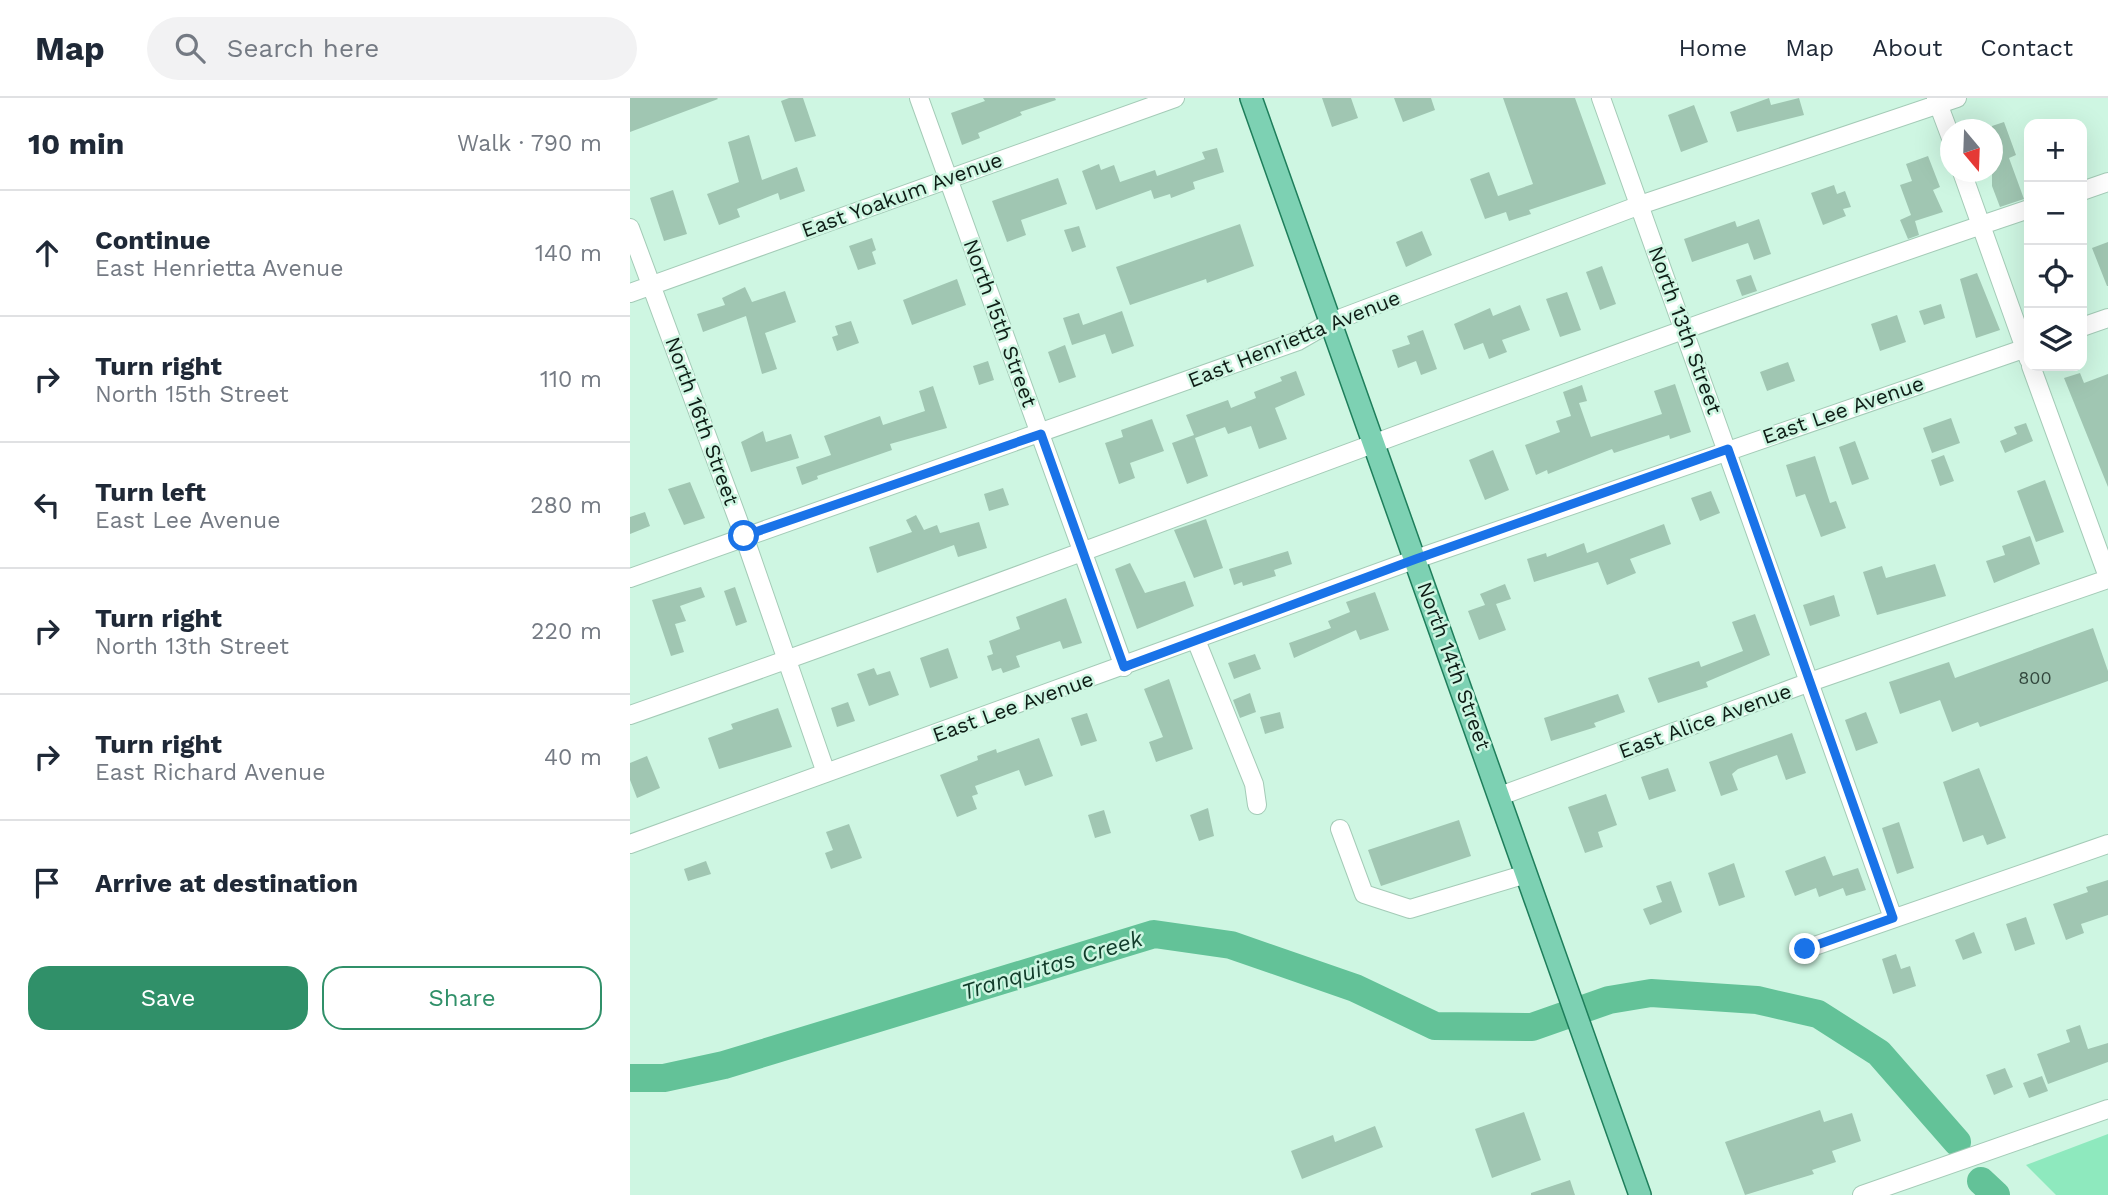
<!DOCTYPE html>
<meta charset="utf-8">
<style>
:root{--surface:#fff;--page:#f2f2f3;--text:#1f2937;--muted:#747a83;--line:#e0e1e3;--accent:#309069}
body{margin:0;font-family:"Work Sans",sans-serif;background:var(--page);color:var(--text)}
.controls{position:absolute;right:21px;top:21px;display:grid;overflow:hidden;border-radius:14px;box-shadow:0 7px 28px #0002}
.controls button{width:63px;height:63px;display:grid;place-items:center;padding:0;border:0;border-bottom:2px solid var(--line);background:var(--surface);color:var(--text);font:35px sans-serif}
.compass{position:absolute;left:1310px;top:21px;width:63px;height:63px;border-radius:50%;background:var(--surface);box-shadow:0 7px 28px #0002;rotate:161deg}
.stop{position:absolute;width:21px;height:21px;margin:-16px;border:5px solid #1a73e8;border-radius:50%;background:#fff}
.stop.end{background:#1a73e8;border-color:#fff;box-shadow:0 2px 7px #0008}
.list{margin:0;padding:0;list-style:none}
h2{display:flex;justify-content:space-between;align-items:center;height:91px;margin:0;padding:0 28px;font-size:30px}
h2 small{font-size:23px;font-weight:400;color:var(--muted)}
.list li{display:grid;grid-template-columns:46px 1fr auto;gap:21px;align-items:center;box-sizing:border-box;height:126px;padding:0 28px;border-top:2px solid var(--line)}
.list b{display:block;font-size:26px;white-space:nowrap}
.list p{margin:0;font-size:23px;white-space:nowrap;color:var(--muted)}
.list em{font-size:23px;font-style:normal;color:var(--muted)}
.actions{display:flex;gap:14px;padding:21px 28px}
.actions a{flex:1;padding:16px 0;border:2px solid var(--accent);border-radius:21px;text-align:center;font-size:24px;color:var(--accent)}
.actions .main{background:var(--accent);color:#fff}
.icon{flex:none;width:38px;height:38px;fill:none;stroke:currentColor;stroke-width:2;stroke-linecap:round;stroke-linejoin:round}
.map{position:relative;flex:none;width:1478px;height:1097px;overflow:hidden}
header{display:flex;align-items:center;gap:42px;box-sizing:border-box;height:98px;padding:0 35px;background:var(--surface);border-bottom:2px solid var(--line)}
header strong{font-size:33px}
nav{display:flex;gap:38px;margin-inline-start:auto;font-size:24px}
.search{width:490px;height:63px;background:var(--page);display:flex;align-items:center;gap:18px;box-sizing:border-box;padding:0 24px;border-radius:38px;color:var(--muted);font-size:26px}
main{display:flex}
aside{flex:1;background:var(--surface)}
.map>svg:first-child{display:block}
</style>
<header>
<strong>Map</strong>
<div class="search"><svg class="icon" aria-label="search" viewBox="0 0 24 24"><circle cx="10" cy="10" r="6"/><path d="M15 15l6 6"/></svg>Search here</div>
<nav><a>Home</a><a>Map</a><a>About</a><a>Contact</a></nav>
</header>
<main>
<aside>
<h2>10 min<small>Walk · 790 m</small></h2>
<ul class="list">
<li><svg class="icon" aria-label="ahead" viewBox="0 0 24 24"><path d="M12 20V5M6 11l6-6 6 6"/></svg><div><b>Continue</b><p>East Henrietta Avenue</p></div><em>140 m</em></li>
<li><svg class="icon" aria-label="right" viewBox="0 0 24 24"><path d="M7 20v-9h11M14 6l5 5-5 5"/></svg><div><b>Turn right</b><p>North 15th Street</p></div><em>110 m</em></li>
<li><svg class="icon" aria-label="left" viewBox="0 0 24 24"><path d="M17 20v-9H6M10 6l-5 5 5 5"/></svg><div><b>Turn left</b><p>East Lee Avenue</p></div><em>280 m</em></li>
<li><svg class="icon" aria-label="right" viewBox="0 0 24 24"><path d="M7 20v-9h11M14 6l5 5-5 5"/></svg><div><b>Turn right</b><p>North 13th Street</p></div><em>220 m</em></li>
<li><svg class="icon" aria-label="right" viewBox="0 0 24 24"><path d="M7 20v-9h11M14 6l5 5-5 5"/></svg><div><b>Turn right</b><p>East Richard Avenue</p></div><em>40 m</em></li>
<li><svg class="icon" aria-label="arrive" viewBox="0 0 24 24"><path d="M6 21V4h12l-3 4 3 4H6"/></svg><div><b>Arrive at destination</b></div></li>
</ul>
<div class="actions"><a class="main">Save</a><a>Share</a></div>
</aside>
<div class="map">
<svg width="1478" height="1097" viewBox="0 0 1478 1097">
<rect width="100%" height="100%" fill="#cef6e2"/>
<path fill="#8ee9be" d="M1478,1036V1097H1426L1396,1067Z"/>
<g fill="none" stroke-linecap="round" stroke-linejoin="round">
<path stroke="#63c298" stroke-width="28" d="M0,980H34L94,967L524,836L601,847L725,890L805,928L902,929L979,902L1021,895L1127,902L1188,916L1249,955L1327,1044
M1351,1083L1366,1097"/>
</g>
<path fill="#a0c6b2" d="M0,0H87L88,1L0,34Z
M159,0H173L186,38L165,44L151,3Z
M353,0H425L426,2L390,14L392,17L348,35L350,40L332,47L321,15L355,3Z
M692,0H721L728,20L702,29Z
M764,0H801L805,12L773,24Z
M873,0H945L976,86L899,112L901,116L879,123L876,114L855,121L840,81L859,74L868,98L903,86Z
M1139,0L1141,7L1169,0L1174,17L1107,34L1100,14Z
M1064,7L1078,44L1051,54L1038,17Z
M1374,24L1386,57L1379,60L1394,101L1370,109L1362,88V28Z
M119,37L132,82L167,69L175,93L150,102L148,95L107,111L110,119L89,127L77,96L109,84L98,44Z
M587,50L594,74L563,84L565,91L541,100L540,96L524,101L521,92L466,112L452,73L469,66L471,72L484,67L490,84L525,72L527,78L575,61L572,54Z
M1298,58L1310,89L1303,92L1313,114L1285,123L1289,137L1278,141L1270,122L1281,117L1270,87L1282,83L1276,66Z
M428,80L437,106L391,122L396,137L377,144L362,103Z
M1204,87L1207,96L1215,93L1221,109L1213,111L1216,118L1193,127L1181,95Z
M43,92L57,136L34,143L20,100Z
M1129,121L1141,156L1124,162L1118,145L1062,164L1054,141L1105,123L1107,129Z
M610,126L624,168L577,185L576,181L500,207L486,169Z
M449,128L456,149L442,154L434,132Z
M792,133L802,157L776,169L766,144Z
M242,140L246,152L242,154L246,166L228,172L219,148Z
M1478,144V188H1477L1462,150Z
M972,168L986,206L970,212L956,174Z
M1347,175L1370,232L1346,240L1330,181Z
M1121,177L1127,193L1112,198L1106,182Z
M327,181L336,207L282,227L273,202Z
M115,189L122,204L155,193L166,224L135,235L147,271L132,276L116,218L73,234L67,216L95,207L92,200Z
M937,194L951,232L930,239L916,201Z
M1311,206L1315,220L1294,227L1289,213Z
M890,207L900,232L872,242L877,254L859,261L853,245L834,252L824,226L860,210L863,218Z
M492,213L504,248L482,256L475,236L442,247L433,220L449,215L453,227Z
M1267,217L1276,244L1250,253L1241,226Z
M221,223L229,245L207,253L202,239L208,237L205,228Z
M793,232L807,271L791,277L786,263L768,270L762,252L780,246L777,238Z
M435,247L446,279L429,285L418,254Z
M358,263L364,282L349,287L343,268Z
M1158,264L1165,283L1137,293L1130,274Z
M666,273L675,297L645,310L657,341L629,351L621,328L598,336L595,329L565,340L578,378L557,386L542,345L564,337L556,317L598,302L601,310L626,300L624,294L652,283L650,279Z
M1450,275L1454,285L1478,276V389L1434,280Z
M1045,286L1061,334L1040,341L1039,337L984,355L982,351L918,376L917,372L906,377L895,347L930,334L926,323L941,318L933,294L952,287L957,303L949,305L961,339L1032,316L1024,293Z
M303,288L317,330L260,346L262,352L187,378L188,381L172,387L166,369L201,357L194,338L250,318L253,327L295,313L289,293Z
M1321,320L1330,345L1302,355L1293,330Z
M522,321L534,353L500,365L505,380L489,386L475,345L493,339L491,332Z
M1396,325L1403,343L1375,355L1370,343L1387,336L1384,329Z
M133,333L136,344L161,336L169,360L121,374L111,344Z
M1225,343L1239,381L1222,387L1209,349Z
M863,352L879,392L855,402L839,362Z
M1314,357L1324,383L1310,388L1301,362Z
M1185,358L1200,405L1206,403L1216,430L1191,439L1175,396L1166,399L1156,367Z
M1415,382L1434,434L1406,444L1387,393Z
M60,384L75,420L54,427L38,391Z
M373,390L379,407L359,413L354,396Z
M1081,393L1090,415L1070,423L1061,400Z
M15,414L20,428L0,436V419Z
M286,417L294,432L307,427L310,435L349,424L357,450L328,459L324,447L247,475L239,449L282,434L276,422Z
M576,421L593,470L564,480L544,432Z
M1034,426L1041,446L1000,461L1006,475L977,487L968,464L904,484L897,461L916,455L917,459L954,445L957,455Z
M1400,438L1410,466L1364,485L1356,463L1375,457L1372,448Z
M658,453L662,466L644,472L646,478L613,488L612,484L604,487L599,471Z
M500,465L515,495L555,483L564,508L507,531L485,471Z
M1305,466L1316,498L1247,517L1233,474L1252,468L1256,480Z
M875,486L881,501L866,506L876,532L849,542L838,513L855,507L850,496Z
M71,489L75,499L50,508L56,523L45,526L54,554L41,558L22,502Z
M105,489L117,524L106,528L94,493Z
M745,494L759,532L730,542L726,532L664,560L659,545L701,530L698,523L720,514L716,504Z
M1204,497L1210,518L1180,528L1173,507Z
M436,500L452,545L433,551L430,543L386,558L390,569L373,575L371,570L362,573L357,558L363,556L359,543L390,531L386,519Z
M1125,516L1140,557L1076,584L1078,589L1028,605L1018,580L1069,563L1071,569L1113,553L1102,524Z
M1463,530L1478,573V583L1350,629L1348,624L1322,634L1310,602L1270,616L1259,584L1319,564L1325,580Z
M318,550L328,580L300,590L290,560Z
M625,556L631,571L604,581L598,565Z
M244,570L247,577L260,573L269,597L239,608L227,576Z
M539,581L563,651L526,664L519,644L533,639L514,591Z
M620,595L626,614L610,620L603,602Z
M988,596L995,614L964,625L966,629L921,643L914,620Z
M218,604L225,623L207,629L201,610Z
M148,610L162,649L89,671L78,640L103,631L101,626Z
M650,614L654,630L635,636L630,619Z
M1236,614L1248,645L1226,653L1215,622Z
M457,615L467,643L451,648L441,620Z
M1162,635L1176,675L1156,682L1147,657L1108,671L1102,676L1108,692L1091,698L1079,664Z
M409,640L423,678L395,688L389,672L345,688L348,696L342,698L347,711L327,719L310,677L348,662L347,658L366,651L367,655Z
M17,658L30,690L7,700L0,682V665Z
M1038,670L1046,693L1019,702L1011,679Z
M1349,670L1376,740L1357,747L1353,737L1333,744L1313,684Z
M976,696L987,727L968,734L973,749L955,755L938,709Z
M578,710L584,738L569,743L560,717Z
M474,712L481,735L465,740L458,717Z
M829,722L841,758L751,788L738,752Z
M1269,724L1284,770L1267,776L1252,730Z
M219,726L232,760L201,771L195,755L203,752L196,734Z
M1195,758L1203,778L1228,770L1236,792L1216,798L1213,790L1189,799L1186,790L1165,798L1155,773Z
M76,763L81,776L58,783L54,771Z
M1104,765L1115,799L1089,808L1078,775Z
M1478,782V817L1451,826L1454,835L1436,842L1423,806L1458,794L1456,789Z
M1041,783L1052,814L1020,827L1013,811L1032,804L1026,788Z
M1396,819L1405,846L1385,853L1376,826Z
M1344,834L1352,855L1333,862L1325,842Z
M1266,856L1271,871L1280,868L1286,888L1263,896L1252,861Z
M1450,927L1458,951L1478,945V964L1418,986L1407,956L1440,944L1436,932Z
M1375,970L1383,989L1364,997L1356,977Z
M1412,978L1418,993L1399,1000L1393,985Z
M1190,1012L1194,1024L1222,1015L1231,1043L1202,1053L1206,1064L1182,1072L1184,1076L1115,1097L1095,1044Z
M894,1014L911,1062L862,1080L845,1031Z
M745,1028L753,1049L672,1081L661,1053L703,1037L705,1044Z
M940,1082L945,1097H901V1095Z"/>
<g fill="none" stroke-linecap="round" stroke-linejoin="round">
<g stroke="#a4cbb7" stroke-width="20">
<path id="minor" d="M289,0L494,569
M971,0L1263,820
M1306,0L1321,40
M1332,74L1399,262
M1452,93L1478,84
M0,130L114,438L196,675
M0,195L545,0
M1452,229L1478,220
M1401,268L1478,479
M0,480L668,243L701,224L1010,107L1327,0
M566,542L624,686L627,707
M0,617C469,454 929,269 1399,111
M870,698L1180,584L1478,481
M710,731L734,796L780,811L896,776
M0,746L786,461L1399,249
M1176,851L1478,746
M1232,1097L1478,1011"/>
</g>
<g stroke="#1e7e5b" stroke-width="24">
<path id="major" d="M621,0L1010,1097"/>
</g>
<use href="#minor" stroke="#fff" stroke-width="18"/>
<use href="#major" stroke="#7dd1b3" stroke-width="21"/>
</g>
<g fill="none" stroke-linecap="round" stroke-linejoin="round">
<path stroke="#1a73e8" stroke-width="9" d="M114,438L411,336L494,569L786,461L1098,351L1263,820L1175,851"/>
</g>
<g text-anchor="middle" stroke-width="5" stroke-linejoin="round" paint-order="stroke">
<g font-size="18" fill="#32473d">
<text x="1405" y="586">800</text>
</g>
<g font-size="21" fill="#0e1d16" stroke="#cef6e2">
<text transform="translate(272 97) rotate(-20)" y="7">East Yoakum Avenue</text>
<text transform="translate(370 225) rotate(70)" y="7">North 15th Street</text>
<text transform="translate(1055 232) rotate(70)" y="7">North 13th Street</text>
<text transform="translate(664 241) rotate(-22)" y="7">East Henrietta Avenue</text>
<text transform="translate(1213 312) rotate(-19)" y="7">East Lee Avenue</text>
<text transform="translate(72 323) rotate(70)" y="7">North 16th Street</text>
<text transform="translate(824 568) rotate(70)" y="7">North 14th Street</text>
<text transform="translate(383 609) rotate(-20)" y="7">East Lee Avenue</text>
<text transform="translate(1075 623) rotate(-20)" y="7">East Alice Avenue</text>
</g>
<g font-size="23" font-style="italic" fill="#113b2a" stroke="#cef6e2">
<text transform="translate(422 867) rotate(-17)" y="8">Tranquitas Creek</text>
</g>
</g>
</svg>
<div class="controls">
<button>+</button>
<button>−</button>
<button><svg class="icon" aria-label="locate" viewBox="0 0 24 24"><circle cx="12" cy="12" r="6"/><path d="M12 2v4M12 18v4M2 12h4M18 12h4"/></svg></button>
<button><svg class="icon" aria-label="layers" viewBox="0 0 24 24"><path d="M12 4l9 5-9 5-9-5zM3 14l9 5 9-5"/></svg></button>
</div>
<svg class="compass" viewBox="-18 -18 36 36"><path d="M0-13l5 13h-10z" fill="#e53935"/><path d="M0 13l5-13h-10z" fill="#747a83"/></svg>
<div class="stop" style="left:114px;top:438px"></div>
<div class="stop end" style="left:1175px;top:851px"></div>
</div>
</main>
